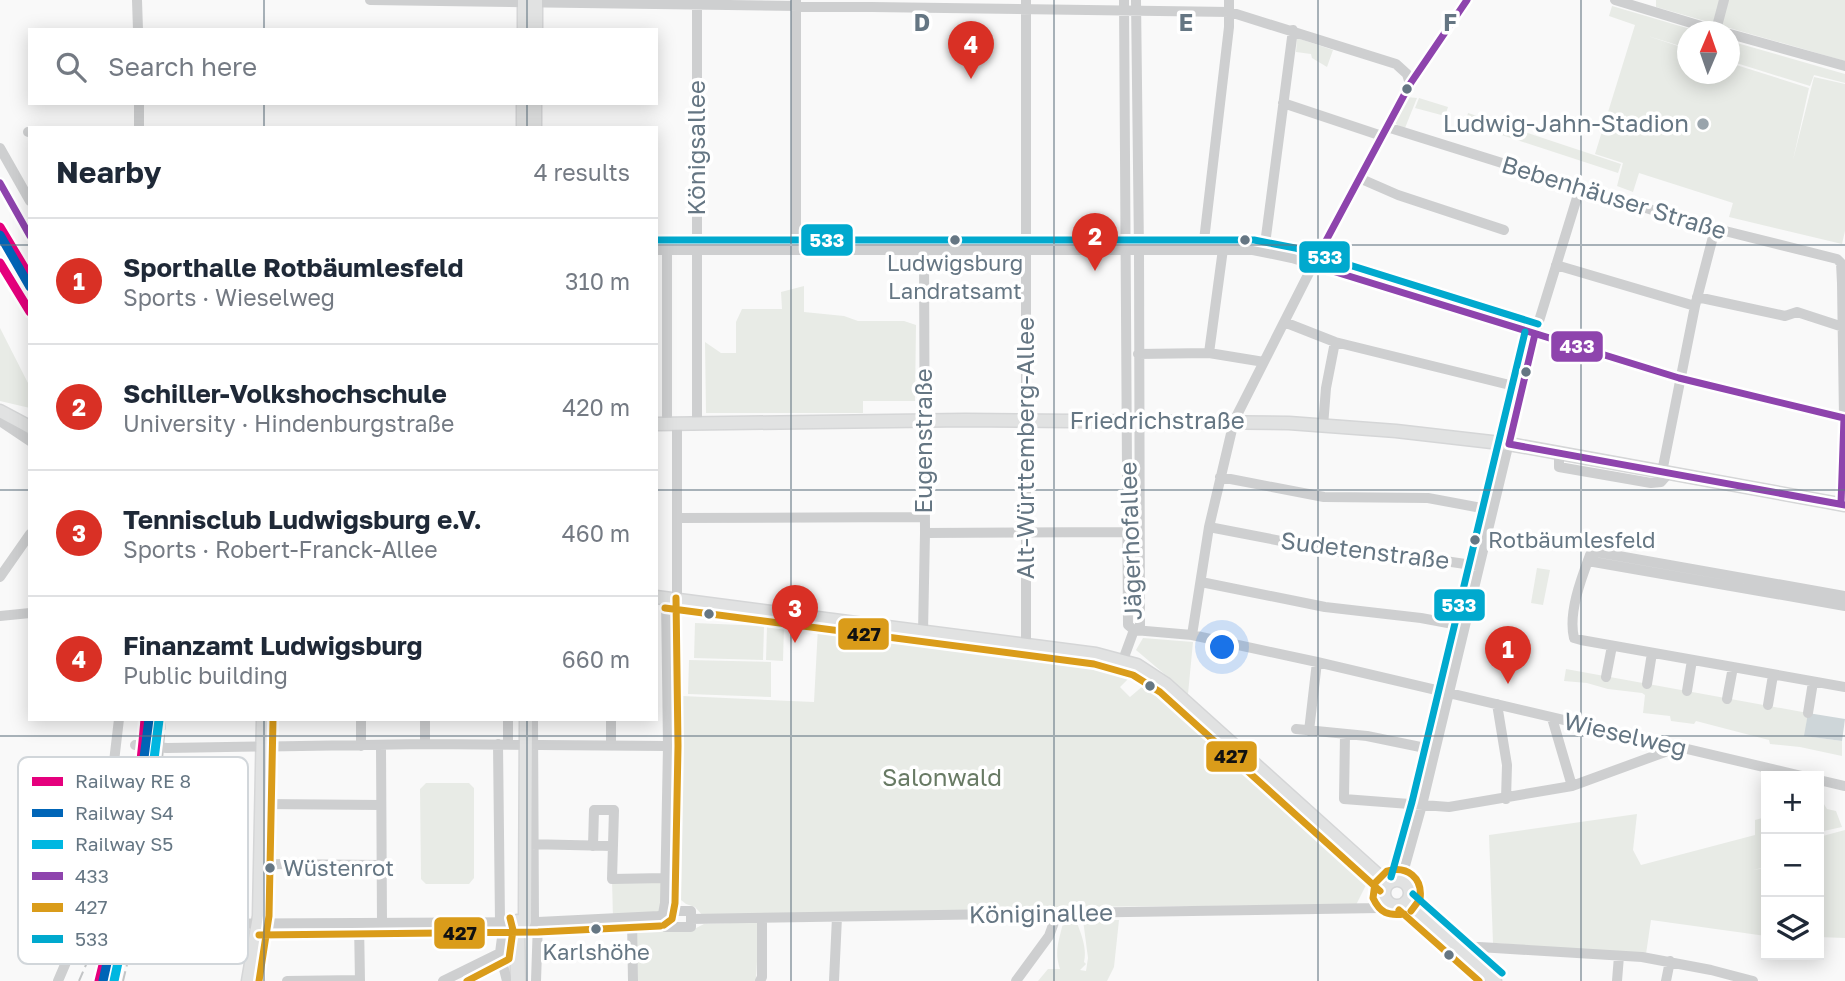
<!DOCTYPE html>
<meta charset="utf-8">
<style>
:root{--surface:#fff;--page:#f6f6f7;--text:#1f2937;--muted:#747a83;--line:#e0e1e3;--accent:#d93025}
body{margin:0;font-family:"Golos Text",sans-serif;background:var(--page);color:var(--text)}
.controls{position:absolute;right:21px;bottom:21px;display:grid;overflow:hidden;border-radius:0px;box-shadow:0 4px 18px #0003}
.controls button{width:63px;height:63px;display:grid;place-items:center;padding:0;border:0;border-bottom:2px solid var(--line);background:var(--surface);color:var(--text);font:35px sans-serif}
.compass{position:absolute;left:1677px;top:21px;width:63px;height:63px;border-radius:50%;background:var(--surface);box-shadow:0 4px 18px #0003;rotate:2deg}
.you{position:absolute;left:1223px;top:648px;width:24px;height:24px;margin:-18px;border:5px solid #fff;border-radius:50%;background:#1a73e8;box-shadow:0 0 0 10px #1a73e833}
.badge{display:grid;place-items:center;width:46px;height:46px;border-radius:50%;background:var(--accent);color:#fff;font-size:23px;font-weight:700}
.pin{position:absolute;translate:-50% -58px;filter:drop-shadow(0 2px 4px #0008)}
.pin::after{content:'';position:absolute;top:37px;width:24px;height:21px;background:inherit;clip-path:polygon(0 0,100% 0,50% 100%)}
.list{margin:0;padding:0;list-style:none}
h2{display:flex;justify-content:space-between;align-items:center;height:91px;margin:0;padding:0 28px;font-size:30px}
h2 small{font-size:23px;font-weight:400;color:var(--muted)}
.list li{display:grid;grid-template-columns:46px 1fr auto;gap:21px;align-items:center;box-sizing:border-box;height:126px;padding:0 28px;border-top:2px solid var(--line)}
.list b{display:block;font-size:26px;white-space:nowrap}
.list p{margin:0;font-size:23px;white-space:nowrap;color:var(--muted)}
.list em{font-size:23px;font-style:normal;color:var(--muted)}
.icon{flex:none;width:38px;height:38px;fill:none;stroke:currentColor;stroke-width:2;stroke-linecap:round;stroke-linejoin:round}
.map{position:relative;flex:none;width:1845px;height:981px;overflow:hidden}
.search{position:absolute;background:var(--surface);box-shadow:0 4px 18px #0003;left:28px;top:28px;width:630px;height:77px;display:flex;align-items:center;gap:18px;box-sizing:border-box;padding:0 24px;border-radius:0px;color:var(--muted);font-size:26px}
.panel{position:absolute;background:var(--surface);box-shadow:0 4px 18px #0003;left:28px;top:126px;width:630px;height:595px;border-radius:0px}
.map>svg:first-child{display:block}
</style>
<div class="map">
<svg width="1845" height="981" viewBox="0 0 1845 981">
<rect width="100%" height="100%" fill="#f9f9f9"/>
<path fill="#e8ebe6" d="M1656,0H1845V61L1656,7Z
M1612,6L1697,31L1688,32L1687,48L1648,36L1687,49L1688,74H1730V63L1809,88L1793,160L1814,77L1845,84V231L1842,244L1729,217L1733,203L1639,173L1633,192L1617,186L1623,163L1595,154L1635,25L1609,16Z
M1297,38L1333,50L1327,67L1312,58L1311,54L1296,52Z
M1730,41L1845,74V83L1814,75L1810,86L1730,61Z
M1407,97L1417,98L1405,128L1397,125L1394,121Z
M1419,98L1448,107L1445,116L1415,108Z
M1468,113L1621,164L1618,173L1465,123Z
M804,286V312L844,316L858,321H904L916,325L915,401H863V413H706L705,342L721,353H736V322L742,309H782L781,292Z
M0,328L30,387V408L0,401Z
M1537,568L1550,570L1543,605L1531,603Z
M695,623L764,626L763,660L694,658Z
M767,626H784L783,661L766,660Z
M818,627L1025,651L1058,659L1075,662L1088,660L1134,673L1120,687L1130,697L1150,680L1372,873L1356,905L1056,907L1035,912L704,917L695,907L686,904L681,900L682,696L814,702Z
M1143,638L1193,642L1188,694L1136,650Z
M689,660L771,662V697L688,694Z
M1566,669L1808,713L1805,736L1842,741V756L1800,747L1770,744L1769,740L1696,721L1694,724L1671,721L1670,716L1643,713L1645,695L1642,693L1608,689L1587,683L1564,681Z
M426,783H469L474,788V878L469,884H426L421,879L420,789Z
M1822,801L1827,809L1836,811L1842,827L1819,832V802Z
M1637,814L1633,850L1641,865L1755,835V820L1766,817V867L1753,870L1766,868V936L1651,920L1646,954L1493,943L1489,835Z
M1845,830V938L1819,937V837Z
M665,878L666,931L692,930L704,924L759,922L756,981H638L636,924L632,919H613L612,879Z
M1064,917H1080L1077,923C1082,936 1087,949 1084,962L1086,964L1080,970L1086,971L1088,958L1083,920H1119L1114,967L1107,981H1038L1048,969H1060C1053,949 1061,937 1064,917Z"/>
<path fill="#ced6d9" d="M1808,713L1845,719L1842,741L1804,736Z"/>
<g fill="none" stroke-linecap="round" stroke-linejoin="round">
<g stroke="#d5d6d7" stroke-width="15">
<path id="major" d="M524,30V0
M536,30V0
M523,103V128
M535,128V103
M0,411L30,427
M656,424L965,420L1289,423L1396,431L1509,444L1845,505
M656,597L1096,654L1137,665L1166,684L1387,883
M1384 893a13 13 0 1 1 26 0a13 13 0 1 1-26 0Z
M1406,902L1495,981
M525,922L526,719
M248,981L259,916L263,719"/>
</g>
<g stroke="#d5d6d6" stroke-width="17">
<path id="highway" d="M517,922L518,981"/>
</g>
<path stroke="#cecfd0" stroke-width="10" d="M137,0L138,30
M370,0L1230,12L1396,64L1407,74L1410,84
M1026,0V645
M1124,0L1128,625L1134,630
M1136,0L1139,250L1140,628
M1615,0L1721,32
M1716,30L1724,0
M1730,34L1845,66
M139,103V128
M1283,103L1382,136
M1387,127L1697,224L1837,259L1841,263L1842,283L1844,418L1841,504
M28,132H30
M0,148L30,201
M1359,178L1398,195L1504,230
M0,183L30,236
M796,249V0
M1203,249L1229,27V0
M656,250H1253L1292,258L1679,378L1844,418
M1264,252L1293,30
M1556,265L1695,306
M1697,297L1785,316L1797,312L1843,327
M1284,322L1335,342L1522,388
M1209,353L1223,249
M1138,354L1209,353L1264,362
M667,416V250
M697,417V5
M0,421L30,441
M1323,426L1326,388L1335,342
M1559,453V467L1651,483L1661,482L1669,473
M1662,472L1695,306L1715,229
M1220,477L1324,497L1428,498L1492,510
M677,518L925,517
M1209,527L1338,552L1424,558L1479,566
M925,533L1128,532
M1588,561L1845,606
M0,577L30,534
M1201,582L1325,607L1421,618L1464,626
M1845,596L1596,552L1590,555C1581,579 1568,613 1574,638L1581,640L1845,687
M677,600V430
M0,616L30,613
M1134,630L1192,635L1317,662L1802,776
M923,632L925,533L924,249
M1192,635L1209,527L1234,421L1313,265L1410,84L1467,0
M1123,660L1134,630
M1606,677L1612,646
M1647,684L1652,653
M1687,691L1692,660
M1727,699L1733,667
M1497,704L1507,765L1506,799
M1768,705L1773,675
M1808,713L1813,682
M1552,718L1572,786
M425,719V744
M533,719L534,922
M1296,729L1367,736L1435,750
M1309,731L1317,662
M1345,735L1344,799L1449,807L1572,786L1676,748
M498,744L500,922L503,930L500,953L507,981
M508,744V719
M611,745V719
M361,746V719
M381,746L382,923
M167,748L425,744L668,746
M1819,780L1844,786
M262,804L381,805
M526,844L613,846
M593,846L594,810H614L612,879L665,878
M261,864L381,865
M1401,880L1422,805L1535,334L1580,188
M659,916L663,914L665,903L668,746L666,598
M659,916L666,927H691V911H664
M632,919L633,981
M691,919L1380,908L1388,903
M359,923L360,981
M166,924L538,922L659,916
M1463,952L1471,947H1479L1642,957L1711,970L1753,981
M58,981L88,911L102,864L119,719
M287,981L359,980
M443,981L500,953
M536,981L538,922
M760,981L762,977V918
M834,981L837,917
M1016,981L1049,936L1057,914
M1617,981L1619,956
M1666,981L1670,961"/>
<use href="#major" stroke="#e1e2e2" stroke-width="12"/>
<use href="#highway" stroke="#e1e2e2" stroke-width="14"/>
<path stroke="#c3c5c6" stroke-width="2" stroke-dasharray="10 5" stroke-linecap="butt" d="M10,244L30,276
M79,981C118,893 134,815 141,719
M123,981C144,895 160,808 165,719"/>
<path stroke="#cecfd0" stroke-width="10" d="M135,745L167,748"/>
<g stroke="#fff" stroke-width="12">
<path id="bus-1" d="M0,183L30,236
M1313,265L1679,378L1844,418
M1313,265L1410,84L1467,0
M1509,444L1845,505
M1509,444L1535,334
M1841,504L1844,418"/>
</g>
<g stroke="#fff" stroke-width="12">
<path id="bus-2" d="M665,608L1094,664L1133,675L1160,692L1380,891
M1399,910L1479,981
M1404,914C1388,916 1380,913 1373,898L1375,883L1387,871C1407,865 1423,878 1420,899L1411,911
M664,925L672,919L675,903L678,746L676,598
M259,935L538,932L660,926
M259,981L269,916L273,719
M467,981L509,959L513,930L510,918"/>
</g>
<g stroke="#fff" stroke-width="12">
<path id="bus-3" d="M656,240H1254L1295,248L1538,324
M1391,877L1412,802L1525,332
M1413,894L1502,973"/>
</g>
<use href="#bus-1" stroke="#8e44ad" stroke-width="7"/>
<use href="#bus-2" stroke="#da9c1a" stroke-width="7"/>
<use href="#bus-3" stroke="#00a9ce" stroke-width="7"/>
<g stroke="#fff" stroke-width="14">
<path id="rail-1" d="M0,227L30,277
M0,263L30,312
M99,981C121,895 138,808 145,719"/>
</g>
<g stroke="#fff" stroke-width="14">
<path id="rail-2" d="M0,235L30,287
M103,981L132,851L149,719"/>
</g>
<g stroke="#fff" stroke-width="14">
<path id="rail-3" d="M114,981L142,852L159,720"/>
</g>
<use href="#rail-1" stroke="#e5007d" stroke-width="9"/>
<use href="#rail-2" stroke="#0065b7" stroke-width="9"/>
<use href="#rail-3" stroke="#00b7e1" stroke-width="9"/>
</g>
<path fill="none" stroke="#657683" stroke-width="2" stroke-opacity="0.55" d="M264,0V30M527,0V30M791,0V981M1054,0V981M1318,0V981M1581,0V981M264,103V128M527,103V128M0,245H30M656,245H1845M0,490H30M656,490H1845M264,719V981M527,719V981M0,736H1845"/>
<g fill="#657683" stroke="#fff" stroke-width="2.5">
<circle cx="1407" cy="89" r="6"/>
<circle cx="955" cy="240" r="6"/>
<circle cx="1245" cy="240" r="6"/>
<circle cx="1526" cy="372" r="6"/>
<circle cx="1475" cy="540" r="6"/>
<circle cx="709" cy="614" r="6"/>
<circle cx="1150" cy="686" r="6"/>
<circle cx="270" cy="868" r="6"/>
<circle cx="596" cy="929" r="6"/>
<circle cx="1449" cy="955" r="6"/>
</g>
<circle fill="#99a4ac" stroke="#fff" stroke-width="2.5" cx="1703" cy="124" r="7"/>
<g text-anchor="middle" stroke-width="7" stroke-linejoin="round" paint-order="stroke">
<g font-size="22" fill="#657683" stroke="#fff">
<text x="955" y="271">Ludwigsburg<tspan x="955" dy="28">Landratsamt</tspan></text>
<text x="1488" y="548" text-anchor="start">Rotbäumlesfeld</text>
<text x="283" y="876" text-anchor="start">Wüstenrot</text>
<text x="596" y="960">Karlshöhe</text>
</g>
<g font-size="24" fill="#657683" stroke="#fff" text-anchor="end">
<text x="1689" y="132">Ludwig-Jahn-Stadion</text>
</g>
<g font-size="24" fill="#657683" stroke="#fff">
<text transform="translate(697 148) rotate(-90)" y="8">Königsallee</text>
<text transform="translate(1614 198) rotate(17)" y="8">Bebenhäuser Straße</text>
<text x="1157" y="429">Friedrichstraße</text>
<text transform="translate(924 441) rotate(-90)" y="8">Eugenstraße</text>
<text transform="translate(1026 448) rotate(-90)" y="8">Alt-Württemberg-Allee</text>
<text transform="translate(1131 541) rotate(-92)" y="8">Jägerhofallee</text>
<text transform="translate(1365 551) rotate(7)" y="8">Sudetenstraße</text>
<text transform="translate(1625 735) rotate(13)" y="8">Wieselweg</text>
<text transform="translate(1041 914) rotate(-1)" y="8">Königinallee</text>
</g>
<g font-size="24" fill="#687a64" stroke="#fff">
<text x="942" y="786">Salonwald</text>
</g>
</g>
<rect x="18" y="757" width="230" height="207" rx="10" fill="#fff" stroke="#d1d6da" stroke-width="2"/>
<rect x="32" y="777" width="31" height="9" fill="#e5007d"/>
<rect x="32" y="809" width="31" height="8" fill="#0065b7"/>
<rect x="32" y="840" width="31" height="9" fill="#00b7e1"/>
<rect x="32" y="872" width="31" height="8" fill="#8e44ad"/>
<rect x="32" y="903" width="31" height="9" fill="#da9c1a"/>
<rect x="32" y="935" width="31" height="8" fill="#00a9ce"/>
<g font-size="19" fill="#657683">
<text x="75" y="788">Railway RE 8</text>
<text x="75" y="820">Railway S4</text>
<text x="75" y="851">Railway S5</text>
<text x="75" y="883">433</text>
<text x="75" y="914">427</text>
<text x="75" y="946">533</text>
</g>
<g font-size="23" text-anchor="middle" font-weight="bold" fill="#657683" stroke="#fff" stroke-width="7" stroke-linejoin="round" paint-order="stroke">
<text x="922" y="31">D</text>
<text x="1186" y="31">E</text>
<text x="1450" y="31">F</text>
</g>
<g stroke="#fff" stroke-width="2.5">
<rect x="800" y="223" width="54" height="34" rx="7" fill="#00a9ce"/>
<rect x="1298" y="240" width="53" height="34" rx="7" fill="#00a9ce"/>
<rect x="1550" y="330" width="54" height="33" rx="7" fill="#8e44ad"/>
<rect x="1433" y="588" width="53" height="34" rx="7" fill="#00a9ce"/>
<rect x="837" y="617" width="53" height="34" rx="7" fill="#da9c1a"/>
<rect x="1205" y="740" width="53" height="33" rx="7" fill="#da9c1a"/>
<rect x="433" y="916" width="53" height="34" rx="7" fill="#da9c1a"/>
</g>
<g font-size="19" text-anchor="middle" font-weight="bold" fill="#fff">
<text x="827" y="247">533</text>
<text x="1325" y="264">533</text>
<text x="1577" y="353">433</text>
<text x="1459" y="612">533</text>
</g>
<g font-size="19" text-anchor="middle" font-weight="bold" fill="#111">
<text x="864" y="641">427</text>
<text x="1231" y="763">427</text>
<text x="460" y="940">427</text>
</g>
</svg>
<div class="controls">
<button>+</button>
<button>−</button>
<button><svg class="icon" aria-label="layers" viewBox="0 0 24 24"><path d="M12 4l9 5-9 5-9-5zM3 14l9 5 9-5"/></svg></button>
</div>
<svg class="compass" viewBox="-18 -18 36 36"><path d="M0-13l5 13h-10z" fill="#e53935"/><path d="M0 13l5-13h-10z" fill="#747a83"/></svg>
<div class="you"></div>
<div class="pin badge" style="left:1508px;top:684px">1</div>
<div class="pin badge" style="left:1095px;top:271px">2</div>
<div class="pin badge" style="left:795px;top:643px">3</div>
<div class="pin badge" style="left:971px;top:79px">4</div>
<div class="search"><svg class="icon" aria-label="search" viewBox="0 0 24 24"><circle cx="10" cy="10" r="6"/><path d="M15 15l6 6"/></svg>Search here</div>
<section class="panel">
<h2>Nearby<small>4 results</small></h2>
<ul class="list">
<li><span class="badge">1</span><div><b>Sporthalle Rotbäumlesfeld</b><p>Sports · Wieselweg</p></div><em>310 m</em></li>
<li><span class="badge">2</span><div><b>Schiller-Volkshochschule</b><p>University · Hindenburgstraße</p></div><em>420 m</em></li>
<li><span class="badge">3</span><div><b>Tennisclub Ludwigsburg e.V.</b><p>Sports · Robert-Franck-Allee</p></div><em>460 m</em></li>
<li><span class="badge">4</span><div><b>Finanzamt Ludwigsburg</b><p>Public building</p></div><em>660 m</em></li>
</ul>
</section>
</div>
